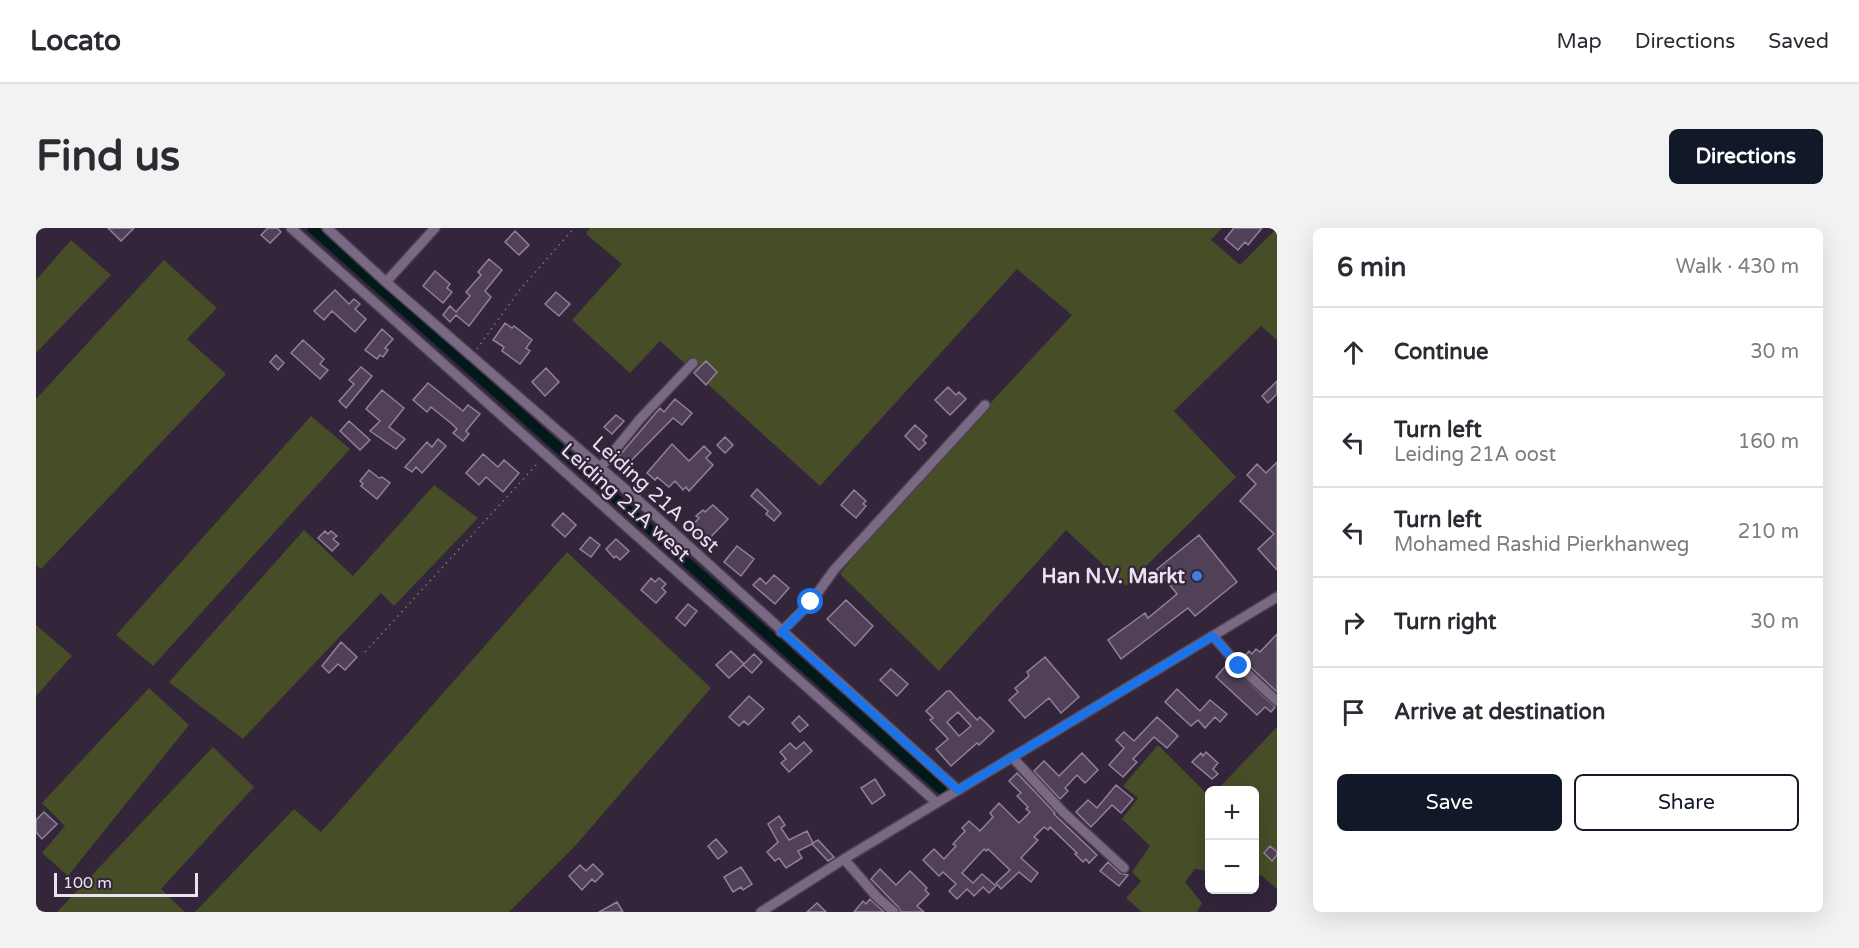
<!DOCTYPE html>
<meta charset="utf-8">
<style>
:root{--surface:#fff;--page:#f2f2f3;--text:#2b2b33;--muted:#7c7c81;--line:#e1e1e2;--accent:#111827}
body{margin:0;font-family:"Varela Round",sans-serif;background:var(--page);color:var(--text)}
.controls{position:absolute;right:18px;bottom:18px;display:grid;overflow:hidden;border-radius:9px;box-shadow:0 6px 24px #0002}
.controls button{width:54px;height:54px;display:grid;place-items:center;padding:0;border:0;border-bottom:2px solid var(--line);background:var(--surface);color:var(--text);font:30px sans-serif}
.scale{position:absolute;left:18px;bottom:15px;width:144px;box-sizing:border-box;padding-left:6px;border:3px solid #ebe2f0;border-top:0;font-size:16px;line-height:21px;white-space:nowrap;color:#ebe2f0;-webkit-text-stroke:4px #33253a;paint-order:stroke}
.stop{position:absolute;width:18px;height:18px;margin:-14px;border:4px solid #1a73e8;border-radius:50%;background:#fff}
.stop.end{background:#1a73e8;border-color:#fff;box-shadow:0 2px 6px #0008}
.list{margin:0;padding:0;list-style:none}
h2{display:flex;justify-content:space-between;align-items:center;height:78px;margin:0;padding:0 24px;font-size:26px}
h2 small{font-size:20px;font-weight:400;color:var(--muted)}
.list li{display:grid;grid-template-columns:39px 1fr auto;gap:18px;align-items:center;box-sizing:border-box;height:90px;padding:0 24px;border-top:2px solid var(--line)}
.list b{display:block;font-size:22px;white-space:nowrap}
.list p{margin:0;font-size:20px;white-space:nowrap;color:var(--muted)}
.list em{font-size:20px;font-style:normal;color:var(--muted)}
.actions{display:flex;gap:12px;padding:18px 24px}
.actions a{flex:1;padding:14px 0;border:2px solid var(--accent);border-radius:9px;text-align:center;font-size:21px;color:var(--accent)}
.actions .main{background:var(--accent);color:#fff}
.icon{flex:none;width:33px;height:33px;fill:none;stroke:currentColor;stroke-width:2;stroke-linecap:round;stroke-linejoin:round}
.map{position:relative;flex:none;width:1241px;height:684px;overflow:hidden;border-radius:9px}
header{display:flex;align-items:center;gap:36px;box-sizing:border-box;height:84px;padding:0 30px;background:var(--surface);border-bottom:2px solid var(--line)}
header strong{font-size:28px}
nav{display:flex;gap:33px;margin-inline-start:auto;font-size:21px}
.intro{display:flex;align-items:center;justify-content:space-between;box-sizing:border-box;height:144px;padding:0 36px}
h1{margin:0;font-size:42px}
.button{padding:15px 27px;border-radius:9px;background:var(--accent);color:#fff;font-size:21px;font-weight:700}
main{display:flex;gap:36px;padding:0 36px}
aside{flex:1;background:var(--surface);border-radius:9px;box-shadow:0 6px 24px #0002}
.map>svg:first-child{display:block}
</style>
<header>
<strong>Locato</strong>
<nav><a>Map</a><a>Directions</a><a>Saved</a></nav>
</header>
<div class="intro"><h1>Find us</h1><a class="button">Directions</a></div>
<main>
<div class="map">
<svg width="1241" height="684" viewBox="0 0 1241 684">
<rect width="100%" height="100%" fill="#33253a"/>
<path fill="#464d27" d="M554,0H1186L1175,12L1204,37L1241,0V112L1225,98L1138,183L1200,249L1090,358L1030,302L903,443L804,346L859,278L1036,87L981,41L784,258L624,113L594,145L536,92L586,36L550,6Z
M35,12L75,47L0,125V52Z
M128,32L181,80L151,111L190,146L5,341L0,337V171Z
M275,188L314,221L117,438L80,407Z
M398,257L442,290L358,378L345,365L207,511L133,454L268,302L317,348Z
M531,324L675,460L540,617L473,684H159L258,581L285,604Z
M0,397L36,428L0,468Z
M113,460L153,497L32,648L6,625L29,598L6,575Z
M1241,499V661L1225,647L1219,649L1218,562H1181Z
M1122,517L1173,568V643L1159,641L1149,654L1166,675L1161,684H1106L1090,670L1105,653L1096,644L1114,618L1086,591L1102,570L1087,558Z
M177,519L218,559L125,661L149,684H21Z"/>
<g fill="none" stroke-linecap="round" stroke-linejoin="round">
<path stroke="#02191a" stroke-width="10" d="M276,0L905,561"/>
</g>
<path fill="#514158" stroke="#91809a" stroke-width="1.5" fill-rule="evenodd" d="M72,0H98L85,13Z
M232,0H241L245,4L234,15L225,7Z
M1198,0H1226L1212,17L1209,14L1202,22L1189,11Z
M479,3L493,17L483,27L469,14Z
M453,31L466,42L449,63L455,69L433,98L420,87L414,94L407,87L414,78L420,84L434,68L430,64L445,47L442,44Z
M399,43L414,56L411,60L416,64L407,75L387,58Z
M299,62L313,76L318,71L324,76L319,81L330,91L319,104L296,83L288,92L278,83Z
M520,64L534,76L523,88L509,76Z
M469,95L476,100L478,98L496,112L490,120L494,123L484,136L466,123L468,119L457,112Z
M346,101L357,111L349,120L352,122L347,129L344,127L341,131L329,122Z
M267,112L288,131L284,136L292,142L284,151L255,125Z
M240,127L248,135L242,142L234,134Z
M670,133L681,144L670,157L658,145Z
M325,139L336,148L310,180L303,173L318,156L313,152Z
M510,140L523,154L509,168L496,154Z
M1241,153V166L1232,175L1226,168Z
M392,155L427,183L432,177L444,186L430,203L433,206L427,213L417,205L421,201L416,196L395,179L391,184L377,172Z
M912,159L920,167L923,164L930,171L914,187L899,172Z
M346,162L368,180L353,199L369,211L360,221L334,203L344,193L330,181Z
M639,171L656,185L646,197L637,190L586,242L578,234L624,180L628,184Z
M580,187L588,193L576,206L568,199Z
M313,193L334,212L324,222L304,203Z
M879,197L891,208L887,212L890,215L883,222L869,208Z
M689,209L697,217L689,225L681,217Z
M402,211L410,218L386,245L380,239L376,244L369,239L391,214L396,219Z
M636,216L653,233L668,218L675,225L670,230L677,237L653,263L650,259L647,262L639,253L633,259L621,249L619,252L611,245Z
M447,226L462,239L468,232L483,245L467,264L450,249L443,257L430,245Z
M1241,234V342L1222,321L1238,306L1204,273L1220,256L1211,247L1221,236L1230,245Z
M333,242L343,250L346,249L354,255L341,271L325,258L327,256L324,253Z
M721,261L745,285L738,293L730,286L732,283L715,268Z
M818,262L830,273L827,276L830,278L820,290L805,277Z
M677,277L692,291L670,314L655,299L663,290L660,288L667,282L669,284L671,282Z
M527,285L540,297L529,309L516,297Z
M289,303L292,306L295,303L301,308L297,311L303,316L296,323L282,310Z
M1163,307L1201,354L1159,388L1152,380L1085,431L1072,412L1109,385L1112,390L1141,366L1121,341Z
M554,309L564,317L555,329L544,321Z
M580,311L593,323L584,332L580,328L578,330L570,321Z
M701,318L718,331L705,348L688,334Z
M738,347L753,360L739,376L717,357L724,350L730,356Z
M615,350L619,354L623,350L630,356L626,360L630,364L620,375L605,362Z
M810,372L837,398L819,418L791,391Z
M652,376L661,383L649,398L640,390Z
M1241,406V464L1206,431L1213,423L1216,426L1220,421L1224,424Z
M305,414L321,429L309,442L302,436L293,445L286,438Z
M695,423L708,436L693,450L680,437Z
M718,426L726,434L716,445L707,437Z
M1009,429L1043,469L1025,485L1013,470L989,490L973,472L982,464L979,460L993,448L991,444Z
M1192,435L1239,479L1235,484L1229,479L1221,487L1180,449Z
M855,441L872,456L861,468L844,452Z
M1141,461L1164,483L1174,472L1191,486L1184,494L1179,489L1169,500L1162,492L1155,498L1129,474Z
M911,463H914L941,492L944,489L958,503L943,517L941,515L915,538L900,521L912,511L894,492L897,490L890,483ZM922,484L935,498L923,508L911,494Z
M713,468L728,481L712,497L708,493L703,498L693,489Z
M763,488L772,497L764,504L756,495Z
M1121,489L1142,508L1131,520L1118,509L1097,531L1101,534L1087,549L1073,537L1088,520L1080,512L1088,504L1098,513Z
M768,514L776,523L753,544L745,535L750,531L744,524L754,515L760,521Z
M1170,524L1182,535L1177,541L1182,546L1176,551L1156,534L1165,525L1167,528Z
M1046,525L1062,542L1049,555L1041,547L1029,560L1032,563L1024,571L998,543L1008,533L1023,548Z
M981,545L1019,585L1018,586L1061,627L1053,635L1050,631L1047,634L1039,626L1041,625L1014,599L1012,602L1008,599L998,609L1002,612L985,630L1002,645L995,654L983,644L965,661L960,655L974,642L952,621L950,623L948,621L926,645L937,655L946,646L960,658L953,665L947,659L938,668L931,661L921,671L913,663L920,656L907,644L903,648L887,632L898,621L908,631L920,618L917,616L929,603L926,600L933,593L944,603L957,589L954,585L963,575L983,595L994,584L990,581L992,579L981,568L985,565L973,553Z
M839,551L849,567L836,576L825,560Z
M1080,557L1097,571L1085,585L1076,577L1055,599L1040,584L1052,572L1061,580Z
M8,584L21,596L6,611L0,604V592Z
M743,588L749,597L745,600L753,612L771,603L777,615L782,612L798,629L792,633L776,616L762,623L766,630L750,640L743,630L739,633L731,624L742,614L732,596Z
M680,611L691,624L682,631L672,618Z
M1234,618L1241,624V627L1236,633L1228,625Z
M1072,634L1084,645L1092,647L1083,658L1064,643Z
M557,636L567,646L559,654L556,651L546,662L533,648L544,637L550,643Z
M705,639L716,656L707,662L705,659L697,664L688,649Z
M844,641L860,657L874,643L891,660L889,662L893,666L881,678L888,684H865L862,679L835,651Z
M834,671L848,684H818L827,673L830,676Z
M581,674L587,684H563Z
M781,675L790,684H771Z"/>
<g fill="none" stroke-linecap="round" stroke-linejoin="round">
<g stroke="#4c4053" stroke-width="12">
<path id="minor" d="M255,0L901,575
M291,0L350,54L603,273L922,562
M350,54L399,0
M565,239L604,191L657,135
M745,404L775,374L798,342L949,177
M1177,408L1203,438L1241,473
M976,529L1028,585L1088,640
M808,631L841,669L858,684
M725,684L808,631L1241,369"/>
</g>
<path stroke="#7e7284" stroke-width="1.5" stroke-dasharray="1.5 4.5" stroke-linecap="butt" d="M441,121L482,64L538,0
M329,424L502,235"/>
<use href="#minor" stroke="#796982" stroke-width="9"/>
</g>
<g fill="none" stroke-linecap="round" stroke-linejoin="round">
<path stroke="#1a73e8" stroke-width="8" d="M775,374L746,404L922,562L1177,408L1203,438"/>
</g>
<circle fill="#3f7fe0" stroke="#33253a" stroke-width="2" cx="1161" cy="348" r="6"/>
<g text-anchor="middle" stroke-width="4.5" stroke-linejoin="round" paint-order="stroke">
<g font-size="20" fill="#ebe2f0" stroke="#33253a">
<text transform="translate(620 266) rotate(42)" y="7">Leiding 21A oost</text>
<text transform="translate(590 274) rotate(42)" y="7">Leiding 21A west</text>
</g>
<g font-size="20" font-weight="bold" fill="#ebe2f0" stroke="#33253a" text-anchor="end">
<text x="1149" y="355">Han N.V. Markt</text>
</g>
</g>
</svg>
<div class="controls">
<button>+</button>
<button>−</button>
</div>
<div class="scale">100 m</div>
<div class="stop" style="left:775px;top:374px"></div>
<div class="stop end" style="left:1203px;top:438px"></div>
</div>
<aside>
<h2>6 min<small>Walk · 430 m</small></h2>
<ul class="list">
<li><svg class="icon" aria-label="ahead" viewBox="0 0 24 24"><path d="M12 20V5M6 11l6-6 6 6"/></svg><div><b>Continue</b></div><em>30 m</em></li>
<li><svg class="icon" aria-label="left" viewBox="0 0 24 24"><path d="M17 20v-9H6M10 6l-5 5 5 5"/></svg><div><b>Turn left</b><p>Leiding 21A oost</p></div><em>160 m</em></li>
<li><svg class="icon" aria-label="left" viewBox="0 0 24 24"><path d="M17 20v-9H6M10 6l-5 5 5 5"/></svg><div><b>Turn left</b><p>Mohamed Rashid Pierkhanweg</p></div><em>210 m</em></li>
<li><svg class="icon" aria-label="right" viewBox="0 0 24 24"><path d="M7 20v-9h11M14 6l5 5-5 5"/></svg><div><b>Turn right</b></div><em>30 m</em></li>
<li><svg class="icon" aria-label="arrive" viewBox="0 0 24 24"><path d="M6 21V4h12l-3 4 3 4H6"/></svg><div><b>Arrive at destination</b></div></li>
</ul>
<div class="actions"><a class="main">Save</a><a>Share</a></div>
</aside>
</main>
